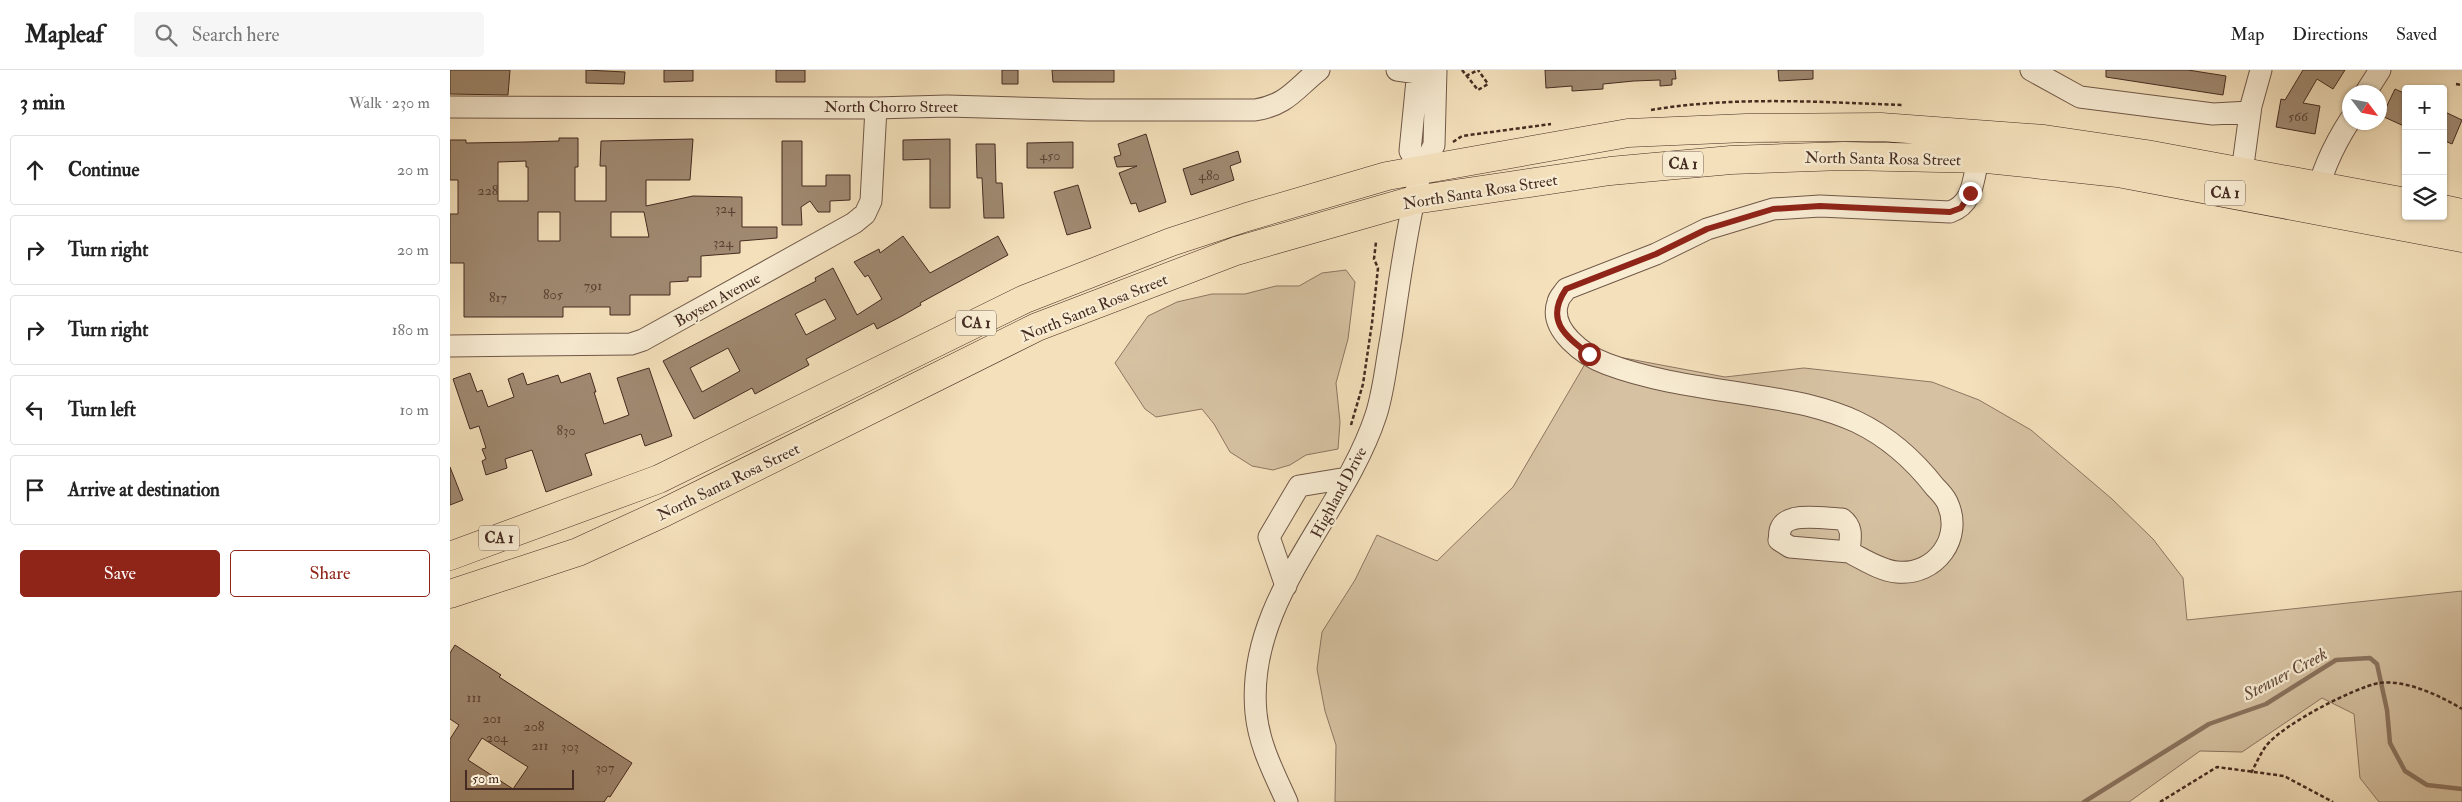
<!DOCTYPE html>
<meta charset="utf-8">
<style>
:root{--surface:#fff;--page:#f6f6f6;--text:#222;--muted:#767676;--line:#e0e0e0;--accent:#8f2418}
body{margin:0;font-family:"IM FELL Double Pica",serif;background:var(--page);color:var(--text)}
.controls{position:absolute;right:15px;top:15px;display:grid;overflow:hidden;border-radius:5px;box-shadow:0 1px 4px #0004}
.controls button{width:45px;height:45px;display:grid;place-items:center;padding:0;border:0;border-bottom:1px solid var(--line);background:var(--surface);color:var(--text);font:25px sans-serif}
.compass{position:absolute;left:1892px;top:15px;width:45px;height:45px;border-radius:50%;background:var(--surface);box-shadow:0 1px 4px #0004;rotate:122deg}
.scale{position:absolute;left:15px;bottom:12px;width:109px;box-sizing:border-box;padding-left:5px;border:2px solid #452b21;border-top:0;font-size:14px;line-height:18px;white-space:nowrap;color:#452b21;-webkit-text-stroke:4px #f8ecd3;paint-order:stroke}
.stop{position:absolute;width:15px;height:15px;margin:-11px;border:4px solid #8f2418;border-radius:50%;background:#fff}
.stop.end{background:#8f2418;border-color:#fff;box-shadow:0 1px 5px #0008}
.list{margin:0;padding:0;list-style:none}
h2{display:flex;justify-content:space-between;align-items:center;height:65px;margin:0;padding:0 20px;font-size:21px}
h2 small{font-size:16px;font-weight:400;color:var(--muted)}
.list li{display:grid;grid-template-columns:32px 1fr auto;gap:15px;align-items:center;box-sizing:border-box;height:70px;margin:0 10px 10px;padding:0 10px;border:1px solid var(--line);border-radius:5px}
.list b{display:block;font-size:19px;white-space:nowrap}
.list em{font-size:16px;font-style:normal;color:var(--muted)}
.actions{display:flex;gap:10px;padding:15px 20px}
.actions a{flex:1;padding:11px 0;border:1px solid var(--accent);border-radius:5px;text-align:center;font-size:18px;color:var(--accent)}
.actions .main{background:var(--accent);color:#fff}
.icon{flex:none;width:28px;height:28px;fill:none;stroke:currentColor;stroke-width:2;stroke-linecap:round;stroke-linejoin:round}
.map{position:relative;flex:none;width:2012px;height:732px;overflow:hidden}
header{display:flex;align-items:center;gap:30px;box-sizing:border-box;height:70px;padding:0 25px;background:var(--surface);border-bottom:1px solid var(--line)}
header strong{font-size:24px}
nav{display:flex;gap:28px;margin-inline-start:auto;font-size:18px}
.search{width:350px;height:45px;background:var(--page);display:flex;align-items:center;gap:12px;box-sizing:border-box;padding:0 18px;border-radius:5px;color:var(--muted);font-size:19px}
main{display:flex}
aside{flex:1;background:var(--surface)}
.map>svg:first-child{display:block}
</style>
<header>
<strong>Mapleaf</strong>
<div class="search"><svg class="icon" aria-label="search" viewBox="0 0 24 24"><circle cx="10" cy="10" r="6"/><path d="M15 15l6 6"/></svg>Search here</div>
<nav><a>Map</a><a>Directions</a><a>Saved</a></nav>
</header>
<main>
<aside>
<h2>3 min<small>Walk · 230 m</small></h2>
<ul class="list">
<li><svg class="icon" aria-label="ahead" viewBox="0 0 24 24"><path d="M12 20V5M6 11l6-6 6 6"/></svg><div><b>Continue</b></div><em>20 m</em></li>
<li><svg class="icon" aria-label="right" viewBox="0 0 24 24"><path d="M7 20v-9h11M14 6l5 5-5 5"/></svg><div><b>Turn right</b></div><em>20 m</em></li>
<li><svg class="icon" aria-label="right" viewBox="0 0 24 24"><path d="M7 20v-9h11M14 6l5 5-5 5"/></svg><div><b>Turn right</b></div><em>180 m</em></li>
<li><svg class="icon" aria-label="left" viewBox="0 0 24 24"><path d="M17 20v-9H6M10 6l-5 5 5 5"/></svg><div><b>Turn left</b></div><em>10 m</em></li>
<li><svg class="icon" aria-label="arrive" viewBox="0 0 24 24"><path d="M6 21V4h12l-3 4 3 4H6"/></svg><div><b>Arrive at destination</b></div></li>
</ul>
<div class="actions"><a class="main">Save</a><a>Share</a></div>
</aside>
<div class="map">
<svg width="2012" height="732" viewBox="0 0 2012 732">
<rect width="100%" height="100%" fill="#f4e1bc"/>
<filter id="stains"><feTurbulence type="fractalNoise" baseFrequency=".004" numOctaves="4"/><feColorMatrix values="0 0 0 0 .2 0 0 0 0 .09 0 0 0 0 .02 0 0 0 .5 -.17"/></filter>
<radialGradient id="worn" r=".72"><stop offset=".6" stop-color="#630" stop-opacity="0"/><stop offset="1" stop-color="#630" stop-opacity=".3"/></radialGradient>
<path fill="#d6c2a2" stroke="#8e7662" d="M896,200L905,212L898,269L886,313L890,352L888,379L856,385L840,395L823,400L802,396L780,382L764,354L752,339L706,347L695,339L665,293L698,246L727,232L762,224H795L826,216H849L872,203Z
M1142,282L1275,307L1354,298L1482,312L1529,330L1581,360L1662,429L1703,469L1733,508L1737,550L2012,521V732H1929L1910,708L1904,644L1872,628L1792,682L1750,681L1679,732H885L886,675L875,641L867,599L872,562L905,510L927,465L987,491L1063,417Z"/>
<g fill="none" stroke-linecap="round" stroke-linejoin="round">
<path stroke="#8a735e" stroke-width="4.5" d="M1634,732L1759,654L1816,634L1886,590L1920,588L1927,594L1937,640L1940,673L1955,701L1977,715L2012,719"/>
</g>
<path fill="#a08a72" stroke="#452b21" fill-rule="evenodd" d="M0,0H60L58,25L0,24Z
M136,0L175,2L174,14L136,13Z
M214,0H243V11L214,12Z
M326,0H355V12H326Z
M552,0H568V14H552Z
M602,0H664V12H603Z
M1095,0H1225L1226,9H1222V15L1210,16V10L1184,11L1153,14V19L1122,21V16L1096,18Z
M1328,0H1363V9L1329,11Z
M1656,0H1738L1776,6L1773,25L1656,7Z
M1853,0H1895L1883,19L1867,9L1853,33L1870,36L1865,64L1826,57L1831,29L1835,30Z
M1945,19L1956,24V57L1932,46Z
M1993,41L2012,50L2002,74L1993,70Z
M696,64L716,132L689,142L686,133L681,134L669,103L687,96L667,97L664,87L671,85L668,74Z
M109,68H128V97H125V131H156V96H150L151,71L243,69L240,110H196V136L243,126L292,127V157H327V168L290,171V183L251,186V207H238V211L220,212V225H180V245H160V237H113V247H14V193H0V144H8V110H0V70H16V73L75,72L109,71ZM76,91V97H78V131H48V92ZM88,142H110V171H88ZM161,142H194L199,167H161Z
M500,69V138H480V89L453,90V70Z
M332,71H352V116H376V105H400V130L380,131V142H368L360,131L351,137L352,155H332Z
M623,72V98H577V73Z
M526,74H545L546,113H552L554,148H534L532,108H527Z
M788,81L791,92L780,96L784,110L741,125L733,99Z
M628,115L641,158L617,165L604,122Z
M453,166L480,203L548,166L558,185L470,233L471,235L450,247L427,259L424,253L356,289L359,295L305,324L302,318L244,349L213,291L366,211L365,208L383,198L407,245L432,229L418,205L415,207L404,192L429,179L430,183ZM375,229L386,249L356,265L345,244ZM278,278L290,301L252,322L240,298Z
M199,298L222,366L195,376L191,364L135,384L142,405L96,422L82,380L55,389L57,398L36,405L32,391L36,389L32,379L36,378L29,356L20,359L3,309L20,303L27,322L32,320L38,337L64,327L58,309L73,303L77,315L108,305L111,313L140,303L146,322H144L154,354L179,345L167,308Z
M0,397L13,430L0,435Z
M5,575L51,605L49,607L182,693L160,727L158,726L154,732H0V669L9,655L0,649V583ZM32,668L78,697L63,719L18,690Z"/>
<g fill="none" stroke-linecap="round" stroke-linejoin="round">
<g stroke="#715848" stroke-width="23">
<path id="minor" d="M947,0L968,3
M968,0L960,81L971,101
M1581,0L1630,27L1763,44L1800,42
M1916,22L1930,0
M0,37L426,38L497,36L638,40H805C837,35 845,19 869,0
M1790,117L1801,36L1811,0
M1866,130C1871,101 1884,75 1900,50
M0,276L181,274L193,270L404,153L415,144L421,131L426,38
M1399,482L1340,477L1329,470C1330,466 1329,461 1331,458C1338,441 1377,449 1392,449C1404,458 1400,469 1399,482C1413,489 1431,501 1447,502C1486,506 1514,467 1497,432C1494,426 1489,421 1485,417C1464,390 1438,367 1407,352C1392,345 1373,339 1357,335C1291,320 1221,318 1157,294C1135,286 1098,260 1108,232C1109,227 1114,223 1116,219L1206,184L1257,159L1323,139L1370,136L1500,142C1523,134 1523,111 1528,89
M836,516L819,467L849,416L897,408
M837,732C824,703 809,675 806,643C795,530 893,446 926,345C934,320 936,294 941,268C948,222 954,175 964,130L971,101L984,75L986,0"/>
</g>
<g stroke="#452b21" stroke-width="29">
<path id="highway" d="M1993,139L2012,143
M0,486L209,409L575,229L721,172L797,147L937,106L1178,63L1296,58L1431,57L1594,69L1696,84L1956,132
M0,524L128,482L213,443L587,257L786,181L964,130L1160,101L1281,90L1394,86L1537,89L1668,103L2012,168"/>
</g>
<path stroke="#452b21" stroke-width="2.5" stroke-dasharray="4 2.5" stroke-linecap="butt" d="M1012,0L1028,20L1038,14L1028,0
M1016,6L1028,0
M2006,14L2012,15
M1201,40C1284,26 1369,32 1454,35
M1003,72L1012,66L1101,54
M901,355L913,314L922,253L928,198L924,189L926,172
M1801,703C1806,694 1810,684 1816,676C1832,655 1903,618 1929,613C1955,609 1991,626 2012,639
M1710,732L1767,697L1834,706L1883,732"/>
<use href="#minor" stroke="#f8ecd3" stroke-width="21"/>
<use href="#highway" stroke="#f4e1bc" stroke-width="28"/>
</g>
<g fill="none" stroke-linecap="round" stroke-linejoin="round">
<path stroke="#8f2418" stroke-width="6" d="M1139,284C1114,265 1095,250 1116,219L1206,184L1257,159L1323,139L1370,136L1500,142L1511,138L1520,123"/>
</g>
<g text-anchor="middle" stroke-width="4.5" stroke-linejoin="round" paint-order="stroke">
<g font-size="14" fill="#5c4335">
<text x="1848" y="51">566</text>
<text x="600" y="90">450</text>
<text x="759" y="110">480</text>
<text x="38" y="125">228</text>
<text x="275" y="143">324</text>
<text x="273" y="177">324</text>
<text x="143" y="220">791</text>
<text x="103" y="229">805</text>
<text x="48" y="232">817</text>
<text x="116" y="365">830</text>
<text x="24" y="632">111</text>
<text x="42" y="653">201</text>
<text x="84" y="661">208</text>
<text x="47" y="672">204</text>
<text x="90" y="680">211</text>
<text x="120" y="681">303</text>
<text x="155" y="702">307</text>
</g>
<g fill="#f8ecd3" stroke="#7b6556" stroke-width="1">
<rect x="1213" y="81.5" width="40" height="25" rx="4"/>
<rect x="1755" y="110.5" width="40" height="25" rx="4"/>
<rect x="506" y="240.5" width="40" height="25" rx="4"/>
<rect x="29" y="455.5" width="40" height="25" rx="4"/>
</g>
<g font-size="15" font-weight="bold" fill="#452b21">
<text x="1233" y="99">CA 1</text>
<text x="1775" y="128">CA 1</text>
<text x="526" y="258">CA 1</text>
<text x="49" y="473">CA 1</text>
</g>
<g font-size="16" fill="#452b21" stroke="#f8ecd3">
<text x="441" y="42">North Chorro Street</text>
<text transform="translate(1433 88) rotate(1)" y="6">North Santa Rosa Street</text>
<text transform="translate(1030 121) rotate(-9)" y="6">North Santa Rosa Street</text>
<text transform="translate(267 229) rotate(-29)" y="6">Boysen Avenue</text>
<text transform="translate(644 237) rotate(-22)" y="6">North Santa Rosa Street</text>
<text transform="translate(278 411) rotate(-26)" y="6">North Santa Rosa Street</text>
<text transform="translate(888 422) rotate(-62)" y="6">Highland Drive</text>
</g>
<g font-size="18" font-style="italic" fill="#62493a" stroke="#f8ecd3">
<text transform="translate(1835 604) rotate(-28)" y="6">Stenner Creek</text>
</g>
</g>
<rect width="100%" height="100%" filter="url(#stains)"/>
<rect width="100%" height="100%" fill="url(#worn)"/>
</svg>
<div class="controls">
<button>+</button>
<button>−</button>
<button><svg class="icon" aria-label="layers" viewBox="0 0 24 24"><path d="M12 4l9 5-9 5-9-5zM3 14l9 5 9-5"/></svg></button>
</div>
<svg class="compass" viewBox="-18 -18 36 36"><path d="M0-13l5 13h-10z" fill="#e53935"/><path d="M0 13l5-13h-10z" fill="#767676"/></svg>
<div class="scale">50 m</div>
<div class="stop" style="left:1139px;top:284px"></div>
<div class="stop end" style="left:1520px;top:123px"></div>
</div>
</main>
